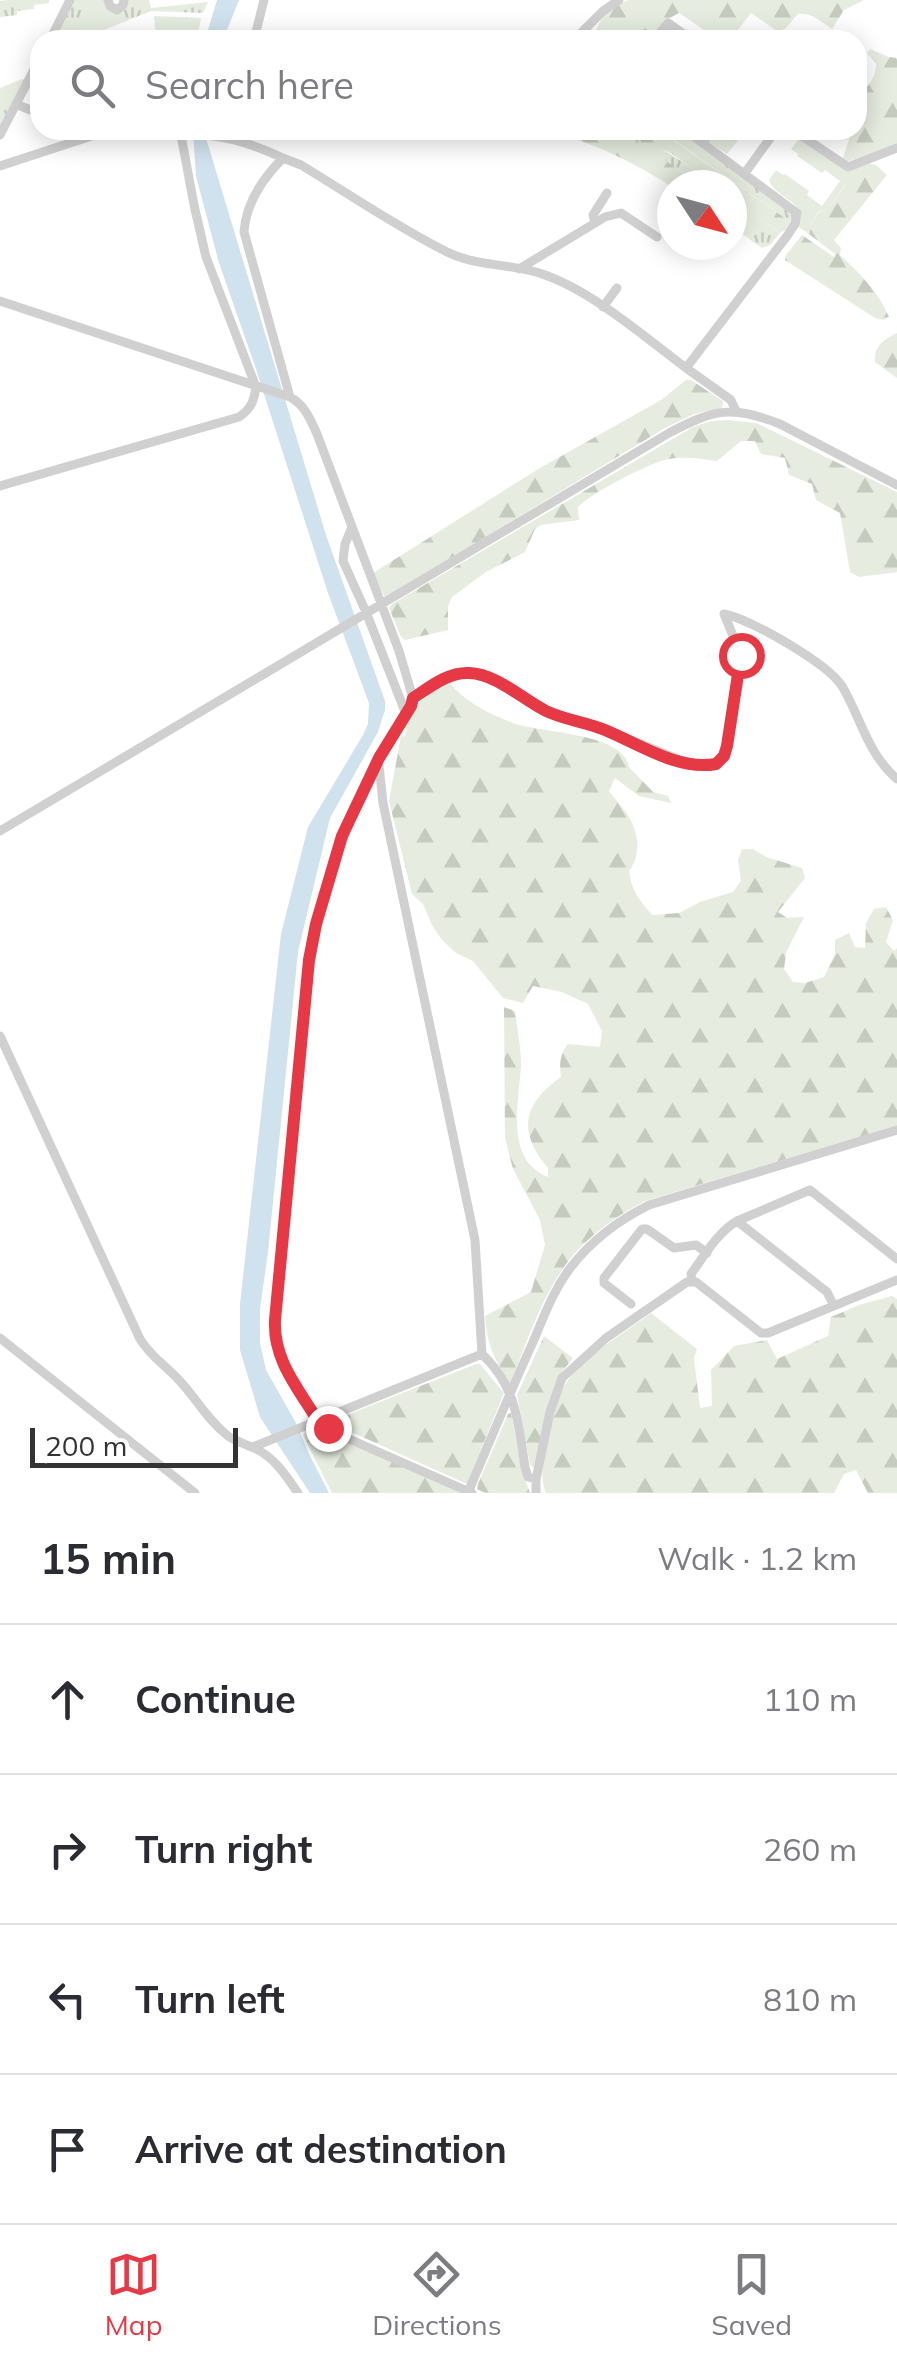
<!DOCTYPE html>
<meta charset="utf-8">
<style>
:root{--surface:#fff;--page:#f7f7f7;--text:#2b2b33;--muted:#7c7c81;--line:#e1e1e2;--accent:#e63946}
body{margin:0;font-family:Mulish,sans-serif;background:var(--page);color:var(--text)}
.compass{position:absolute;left:657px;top:170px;width:90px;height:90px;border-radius:50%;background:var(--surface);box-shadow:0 5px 25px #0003;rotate:126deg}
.scale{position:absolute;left:30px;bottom:25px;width:208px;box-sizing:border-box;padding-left:10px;border:5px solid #333;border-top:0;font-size:28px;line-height:35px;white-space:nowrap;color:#333;-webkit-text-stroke:8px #fff;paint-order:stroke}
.stop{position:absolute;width:30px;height:30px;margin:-22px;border:8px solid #e63946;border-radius:50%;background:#fff}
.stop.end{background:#e63946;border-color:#fff;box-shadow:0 2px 10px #0008}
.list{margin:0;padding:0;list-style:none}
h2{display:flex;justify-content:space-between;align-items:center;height:130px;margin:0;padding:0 40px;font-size:42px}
h2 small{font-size:32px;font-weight:400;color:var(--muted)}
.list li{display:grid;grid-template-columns:65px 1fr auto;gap:30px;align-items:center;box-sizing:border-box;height:150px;padding:0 40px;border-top:2px solid var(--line)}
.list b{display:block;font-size:38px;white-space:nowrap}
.list em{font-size:32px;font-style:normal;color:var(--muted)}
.icon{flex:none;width:55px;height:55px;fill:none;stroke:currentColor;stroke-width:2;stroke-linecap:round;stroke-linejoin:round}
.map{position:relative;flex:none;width:897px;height:1493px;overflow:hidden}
.search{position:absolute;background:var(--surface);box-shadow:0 5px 25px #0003;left:30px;right:30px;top:30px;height:110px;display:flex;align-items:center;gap:25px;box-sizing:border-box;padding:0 35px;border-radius:30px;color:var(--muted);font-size:38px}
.sheet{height:730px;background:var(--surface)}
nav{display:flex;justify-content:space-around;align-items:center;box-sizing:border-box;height:140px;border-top:2px solid var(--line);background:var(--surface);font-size:28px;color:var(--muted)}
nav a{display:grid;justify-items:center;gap:5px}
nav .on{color:var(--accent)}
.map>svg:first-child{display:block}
</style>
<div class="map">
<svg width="897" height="1493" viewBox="0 0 897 1493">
<defs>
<pattern id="grass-tufts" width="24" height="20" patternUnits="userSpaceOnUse" patternTransform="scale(2.5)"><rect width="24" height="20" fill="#e6ecdf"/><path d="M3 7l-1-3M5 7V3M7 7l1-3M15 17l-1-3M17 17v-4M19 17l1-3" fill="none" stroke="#c6cbc0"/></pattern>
<pattern id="forest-firs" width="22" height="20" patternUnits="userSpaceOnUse" patternTransform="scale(2.5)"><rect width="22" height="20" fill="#e6ecdf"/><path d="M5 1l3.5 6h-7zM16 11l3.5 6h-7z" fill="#c6cbc0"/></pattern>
</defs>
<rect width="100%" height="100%" fill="#fff"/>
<path fill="url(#grass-tufts)" d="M8,0H49V3L34,5V9L17,11V15L0,17V1Z
M75,0H106L109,9L127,0H149L151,8L208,2L203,13L151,11L79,40H54Z
M154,16L201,18L197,40H156Z
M22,79L25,80L0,125V88Z
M600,130C640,130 684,162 715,185H695L696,182C664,158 637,144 600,130Z
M649,130H680L791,208L795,217L787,229L785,218L674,140Z
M699,130H736L742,135L727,154L698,135Z
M799,139L848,171L845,185L828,209L819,211L813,220L809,234L797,226L800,212C793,198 773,194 769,180L776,170L783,175L785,174L809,191L807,195L822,206L840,181L825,170L822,173L797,156L798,154L791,149Z
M732,197L780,233L770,245L762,248L732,227Z"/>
<path fill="url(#forest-firs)" d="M630,0H864L844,10L832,29C821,22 812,12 798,14L785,29L777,31L751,13L731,39L716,38L679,13L666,20L648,40H593C598,20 609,5 630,0Z
M870,49L889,57L897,58V145L846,162L842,161L852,130H857C857,123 855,110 857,103C863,87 875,84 876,64L867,53Z
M501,130C532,130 568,126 598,130C632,134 669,162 696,183L695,185H672V187C633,162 594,142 549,132C534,129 516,130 501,130Z
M614,130H649L673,140L785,218L787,229L780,233L732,197V185H715L671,153Z
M865,163L876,165L887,175L834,240L841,248L840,255C860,274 878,291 889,317L883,320L875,318L785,260L786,255L802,235L834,257L835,254L809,234L813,220L820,211L828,209L845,186L844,177L848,171Z
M897,333V378L875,362C874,346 883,340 897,333Z
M686,380H691L723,401L722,408L694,414L665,428L385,598L373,573L540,468L661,400Z
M729,420L756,423L775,432L897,492V572L859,577L850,572L840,513L816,500L812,484L789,475L785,458L761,454L755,441H741L717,461C702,459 684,456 669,459C648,463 593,492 578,507L579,520L541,525L535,529L525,552L486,572L452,597L448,606V630L405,640L401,637L389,608L392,604L693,427L711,421Z
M449,682C466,703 491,715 516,724C543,733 624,733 629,767L653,792L668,796L671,803L639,796L615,778L609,791C615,800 624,808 629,817C639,834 641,856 629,871C631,890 640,901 652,915L679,913L700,902L733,892L741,881L738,860L742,849H753L766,857L802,868L805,878L778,912L787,918L804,917L786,953L784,969L793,982L805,983L824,977L835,954V940L849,933L855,947L865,948L866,923L874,909L886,907L893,920L886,942L894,951L897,948V1126L645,1201C614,1217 582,1240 562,1270C539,1304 525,1346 510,1384C494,1358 487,1345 485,1316L531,1292L545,1245L540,1220L513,1169L505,1138L504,1007L515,1011C517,1028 521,1047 521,1065C519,1101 504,1160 548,1177V1168C517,1131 523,1104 561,1077C559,1066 560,1053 568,1044L600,1047L602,1031L588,1004L562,992L533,986L523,1003L503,998L473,961L456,953L442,940L433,927L423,904L412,894L389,801L401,736L404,737L407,730L405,727C416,708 426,687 449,682Z
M892,1296L897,1299V1493H868L856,1470L844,1474L834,1493H546C539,1477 544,1463 547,1446C551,1426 555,1403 565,1385C581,1357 625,1333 651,1313L697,1349L694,1358L700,1408L712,1406L711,1370L734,1346L767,1340L777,1359L828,1336L831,1317L859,1305Z
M544,1336L573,1358L558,1377L554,1388L534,1468L530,1465L517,1395Z
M476,1364H480L504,1393L467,1484L329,1422Z
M511,1413L522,1471L530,1493H485L477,1489L478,1484L508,1414Z
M320,1427L461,1493H332L303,1435L307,1430Z"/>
<path fill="#cfe2ee" d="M217,0H239L223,40H205Z
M193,130H206V138L326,535L385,701V710L378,732L330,818L298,952L268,1252L260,1309V1343L266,1370L296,1423L309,1454L329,1493H310L260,1417L240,1350V1304L281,934L308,827L363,735L368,724L369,703L328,593L255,366L219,263L196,176Z"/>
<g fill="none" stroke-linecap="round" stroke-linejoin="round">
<path stroke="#d0d0d0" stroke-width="9" d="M108,0L110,6L117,10L123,5L124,0
M50,40L70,0
M254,40L264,0
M574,40L603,11L619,0
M654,40L668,23L692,40
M16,104L40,114
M685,130L797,213L795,224L787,236L686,368L731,400L736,411
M793,130L848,167L897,148
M181,134C218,133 249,142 283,158
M0,135L40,58
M0,166L110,130
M745,173L776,130
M595,223L593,215L607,193
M519,269L605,217L621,213L657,237
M0,301L290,397C305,405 310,419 317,434L399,651L413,698L411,706C350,795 316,898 304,1005L274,1338L281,1359L318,1421L340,1435L472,1493
M603,307L617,288
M290,397L244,232C246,203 263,178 283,158L301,165C349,194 397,227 447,252C480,268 514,263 545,275C593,292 645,337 686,368
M0,486L239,417C251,409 254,401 256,387L206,257L194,205L180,130
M352,527L345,544L343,561L366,612L406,714
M413,698L441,680L457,674H480L556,715L604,729L692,765L715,764L723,756L727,746L741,655L724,614C752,620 827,663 842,686C861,718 867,753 897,779
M379,765L383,803L475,1240L482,1354C517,1387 518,1423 525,1467L528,1477L536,1479
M0,831L669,433C715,409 731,405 780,424L897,485
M0,1036L140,1339C151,1357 163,1363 177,1378C195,1396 207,1420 228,1436C237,1442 246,1444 256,1449C274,1457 287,1477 298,1493
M737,1221L810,1190L897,1259
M692,1282L691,1274C704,1256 718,1232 737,1221L827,1292L834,1306
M631,1304L604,1283V1278L642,1229H647L674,1248L696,1245L707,1253
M0,1338L195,1493
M253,1447L482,1354
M472,1483C492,1436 512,1388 533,1342C544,1316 554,1289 571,1267C592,1240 619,1220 649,1205L897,1130
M536,1493V1479L550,1412L562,1378L606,1338L687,1282H696L761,1333H768L897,1280"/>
<path stroke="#d0d0d0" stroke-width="9" d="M468,1493L472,1483"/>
</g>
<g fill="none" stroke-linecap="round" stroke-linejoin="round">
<path stroke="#e63946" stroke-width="12" d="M328,1428L318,1421C298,1388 273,1360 275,1320L309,960L316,924L342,836L379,758L411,706L413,698C430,687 448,672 469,673C497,674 522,699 546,711C565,720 586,722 605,730C639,744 678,771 716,764L724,756L727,746L741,655"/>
</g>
</svg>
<svg class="compass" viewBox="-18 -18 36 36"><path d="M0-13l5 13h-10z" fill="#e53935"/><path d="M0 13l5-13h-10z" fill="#7c7c81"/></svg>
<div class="scale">200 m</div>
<div class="stop" style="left:741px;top:655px"></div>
<div class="stop end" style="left:328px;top:1428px"></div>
<div class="search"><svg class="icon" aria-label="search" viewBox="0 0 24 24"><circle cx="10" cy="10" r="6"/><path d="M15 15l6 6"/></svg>Search here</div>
</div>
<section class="sheet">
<h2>15 min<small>Walk · 1.2 km</small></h2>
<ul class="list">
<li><svg class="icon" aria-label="ahead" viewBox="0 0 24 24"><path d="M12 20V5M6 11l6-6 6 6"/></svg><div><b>Continue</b></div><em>110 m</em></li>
<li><svg class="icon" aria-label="right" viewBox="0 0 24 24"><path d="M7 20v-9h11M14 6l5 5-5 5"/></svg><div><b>Turn right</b></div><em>260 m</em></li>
<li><svg class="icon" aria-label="left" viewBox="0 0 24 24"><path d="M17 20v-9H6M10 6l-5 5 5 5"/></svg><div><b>Turn left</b></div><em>810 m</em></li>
<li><svg class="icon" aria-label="arrive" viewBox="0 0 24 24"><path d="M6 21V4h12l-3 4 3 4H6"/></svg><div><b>Arrive at destination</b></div></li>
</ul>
</section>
<nav>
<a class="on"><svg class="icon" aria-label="map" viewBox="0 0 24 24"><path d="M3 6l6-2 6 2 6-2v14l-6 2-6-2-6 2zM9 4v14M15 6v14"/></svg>Map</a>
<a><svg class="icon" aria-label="directions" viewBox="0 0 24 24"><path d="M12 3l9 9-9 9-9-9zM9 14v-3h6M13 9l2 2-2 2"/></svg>Directions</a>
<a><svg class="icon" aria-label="saved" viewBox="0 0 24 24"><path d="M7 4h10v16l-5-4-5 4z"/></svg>Saved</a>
</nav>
